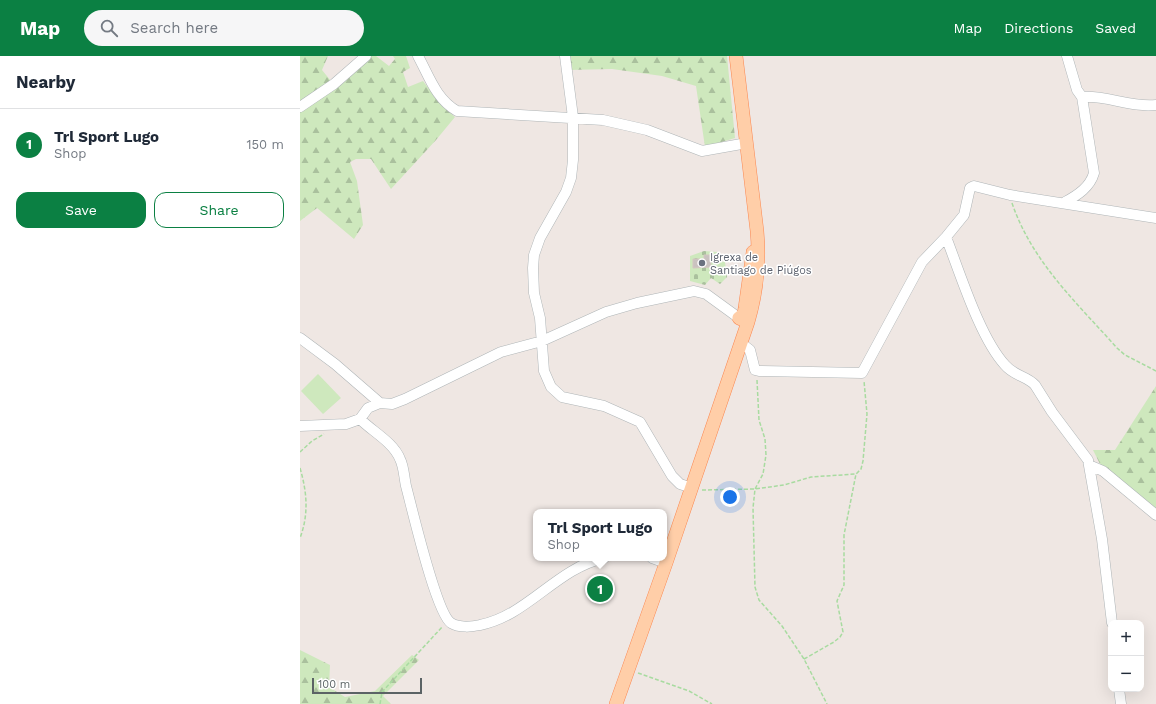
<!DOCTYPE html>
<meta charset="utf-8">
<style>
:root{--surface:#fff;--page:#f6f6f7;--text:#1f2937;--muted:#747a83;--line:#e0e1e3;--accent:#0b8043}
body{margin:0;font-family:"Work Sans",sans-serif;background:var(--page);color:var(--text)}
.controls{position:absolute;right:12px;bottom:12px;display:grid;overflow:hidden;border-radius:8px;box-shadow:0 4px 16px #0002}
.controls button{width:36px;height:36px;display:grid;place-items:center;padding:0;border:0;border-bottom:1px solid var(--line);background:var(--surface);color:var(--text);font:20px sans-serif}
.scale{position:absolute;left:12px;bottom:10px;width:110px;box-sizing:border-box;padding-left:4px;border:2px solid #5b6365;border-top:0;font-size:11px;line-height:14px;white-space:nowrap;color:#5b6365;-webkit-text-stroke:3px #fff;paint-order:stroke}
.you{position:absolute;left:430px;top:441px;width:14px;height:14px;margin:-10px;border:3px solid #fff;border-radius:50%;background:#1a73e8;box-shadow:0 0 0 6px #1a73e833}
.badge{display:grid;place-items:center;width:26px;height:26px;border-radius:50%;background:var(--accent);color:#fff;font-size:13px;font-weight:700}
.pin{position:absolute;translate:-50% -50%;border:2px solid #fff;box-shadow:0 1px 4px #0006}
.popup{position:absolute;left:233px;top:453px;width:134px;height:52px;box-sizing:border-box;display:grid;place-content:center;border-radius:8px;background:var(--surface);filter:drop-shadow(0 1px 3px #0005);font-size:13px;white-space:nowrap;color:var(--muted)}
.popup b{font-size:15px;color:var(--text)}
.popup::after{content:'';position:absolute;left:50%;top:100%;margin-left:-8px;border:8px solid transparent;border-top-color:var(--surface)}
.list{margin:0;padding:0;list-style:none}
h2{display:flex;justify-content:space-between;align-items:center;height:52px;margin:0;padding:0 16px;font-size:17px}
h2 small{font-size:13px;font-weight:400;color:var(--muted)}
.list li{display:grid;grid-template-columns:26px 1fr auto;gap:12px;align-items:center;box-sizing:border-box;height:72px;padding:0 16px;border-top:1px solid var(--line)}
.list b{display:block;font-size:15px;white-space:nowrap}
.list p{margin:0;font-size:13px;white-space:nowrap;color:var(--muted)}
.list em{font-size:13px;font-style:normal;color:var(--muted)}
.actions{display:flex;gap:8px;padding:12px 16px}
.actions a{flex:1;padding:9px 0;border:1px solid var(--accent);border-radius:12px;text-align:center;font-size:14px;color:var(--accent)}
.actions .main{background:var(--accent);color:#fff}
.icon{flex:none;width:22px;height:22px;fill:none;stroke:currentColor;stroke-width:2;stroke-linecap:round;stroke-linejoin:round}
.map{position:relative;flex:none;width:856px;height:648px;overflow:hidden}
header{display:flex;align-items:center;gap:24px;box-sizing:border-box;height:56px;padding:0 20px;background:var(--accent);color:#fff}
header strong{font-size:19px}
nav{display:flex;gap:22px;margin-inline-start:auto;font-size:14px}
.search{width:280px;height:36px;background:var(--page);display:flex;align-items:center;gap:10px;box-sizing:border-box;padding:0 14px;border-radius:22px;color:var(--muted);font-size:15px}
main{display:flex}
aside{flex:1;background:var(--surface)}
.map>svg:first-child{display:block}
</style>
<header>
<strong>Map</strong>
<div class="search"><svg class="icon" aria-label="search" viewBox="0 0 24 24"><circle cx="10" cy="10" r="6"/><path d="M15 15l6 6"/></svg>Search here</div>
<nav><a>Map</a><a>Directions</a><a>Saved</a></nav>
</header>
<main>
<aside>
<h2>Nearby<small></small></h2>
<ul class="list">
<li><span class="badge">1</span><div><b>Trl Sport Lugo</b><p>Shop</p></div><em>150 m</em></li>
</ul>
<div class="actions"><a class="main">Save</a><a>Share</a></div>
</aside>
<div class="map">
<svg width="856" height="648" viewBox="0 0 856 648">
<defs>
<pattern id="forest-firs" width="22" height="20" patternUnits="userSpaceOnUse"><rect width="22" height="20" fill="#cee8bd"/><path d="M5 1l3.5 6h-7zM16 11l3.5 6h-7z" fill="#aac09d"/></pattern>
<pattern id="cemetery-stones" width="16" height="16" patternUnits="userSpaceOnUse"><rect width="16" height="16" fill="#cee8bd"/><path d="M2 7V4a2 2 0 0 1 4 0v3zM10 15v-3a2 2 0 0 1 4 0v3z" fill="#aac09d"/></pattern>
</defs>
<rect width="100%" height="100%" fill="#efe7e3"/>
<path fill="url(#forest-firs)" d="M0,0H28L22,14L35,30L69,0H76L89,10L95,3L93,0H106L110,12L103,16L108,31L123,25L142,50L155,61L136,84L91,133L71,103H56L50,106L57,125L63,169L54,183L17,152L0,165Z
M266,0H427L435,82L405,91L396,30L362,20L312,13L269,14Z
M856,330V458L805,418L793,394H815Z
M0,594L30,609L29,631L45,641L75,635L112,599L119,604L83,640L91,648H0Z"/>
<path fill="url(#cemetery-stones)" d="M404,195L417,196L418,205L425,206L427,221L420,228L411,222L405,229L390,225V200Z"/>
<path fill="#cee8bd" d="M18,318L41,342L23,358L1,335Z"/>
<path fill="#cac2c0" stroke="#d4c6c1" d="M404,199H410L411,211L393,212V203H404Z"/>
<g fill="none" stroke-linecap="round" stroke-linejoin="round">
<g stroke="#afb5b7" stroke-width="11">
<path id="minor" d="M118,0C129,20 136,43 157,55L303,64L347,74L402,95L447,87
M265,0L273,61V104L271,122L266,136L240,182L234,199L233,212L234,237L240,262L244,315L251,331L262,341L304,350L340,366L372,420L380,428L392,432
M782,41C807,39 831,52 856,49
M0,51L34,28L66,0
M765,146C778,139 790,131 794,117L782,41L777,34L767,0
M646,181C660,217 680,282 705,309C714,320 727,320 735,329L752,356L788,404L802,483L812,567
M0,282L35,308L80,347
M441,287L450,294L455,314L459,315L562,317L622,206L646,181L664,159L670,132L674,130L710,139L856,162
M60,363C73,376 93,386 100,403C104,411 104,421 106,430C112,452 136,557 151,567C159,572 172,571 180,569C227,560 257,512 304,502
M0,370L46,368L60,363L68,352L80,347L92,348L105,343L201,296L242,285L306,256L337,247L394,235L406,238L439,262
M789,409L803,415L856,459
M352,502L366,507
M819,633L821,648"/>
</g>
<g stroke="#fb8750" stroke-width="14">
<path id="major" d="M448,266L439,262L444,258L445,252L453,196
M316,648L366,507L448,266C457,235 460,207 457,175L436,0"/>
</g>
<path stroke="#a8dba0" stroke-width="1.5" stroke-dasharray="4 2" stroke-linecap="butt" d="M712,147C732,206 777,247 817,292L825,299L856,315
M457,324L459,364L465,383L466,399L463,418L455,433L453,452L455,531L459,544L482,570L504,603L527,648
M0,396L12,385L24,378
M0,412C7,436 9,458 0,482
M402,434L455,433L484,429L511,421L556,418L561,413L563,405L567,358L564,325
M504,603L534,586L540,581L543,576L537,545L544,529V479L556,418
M338,617L389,635L412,648
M80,648L82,636L143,570"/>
<use href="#minor" stroke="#fff" stroke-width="10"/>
<use href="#major" stroke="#ffcea8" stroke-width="13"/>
</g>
<circle fill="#6b7280" stroke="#fff" stroke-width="1.5" cx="402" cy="207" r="4"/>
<g text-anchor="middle" stroke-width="3" stroke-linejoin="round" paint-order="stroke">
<g font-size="11" fill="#5b616d" stroke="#fff" text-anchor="start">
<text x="410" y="205">Igrexa de<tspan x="410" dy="13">Santiago de Piúgos</tspan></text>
</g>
</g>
</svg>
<div class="controls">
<button>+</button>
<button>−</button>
</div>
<div class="scale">100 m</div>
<div class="you"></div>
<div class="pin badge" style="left:300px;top:533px">1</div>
<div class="popup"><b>Trl Sport Lugo</b>Shop</div>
</div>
</main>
